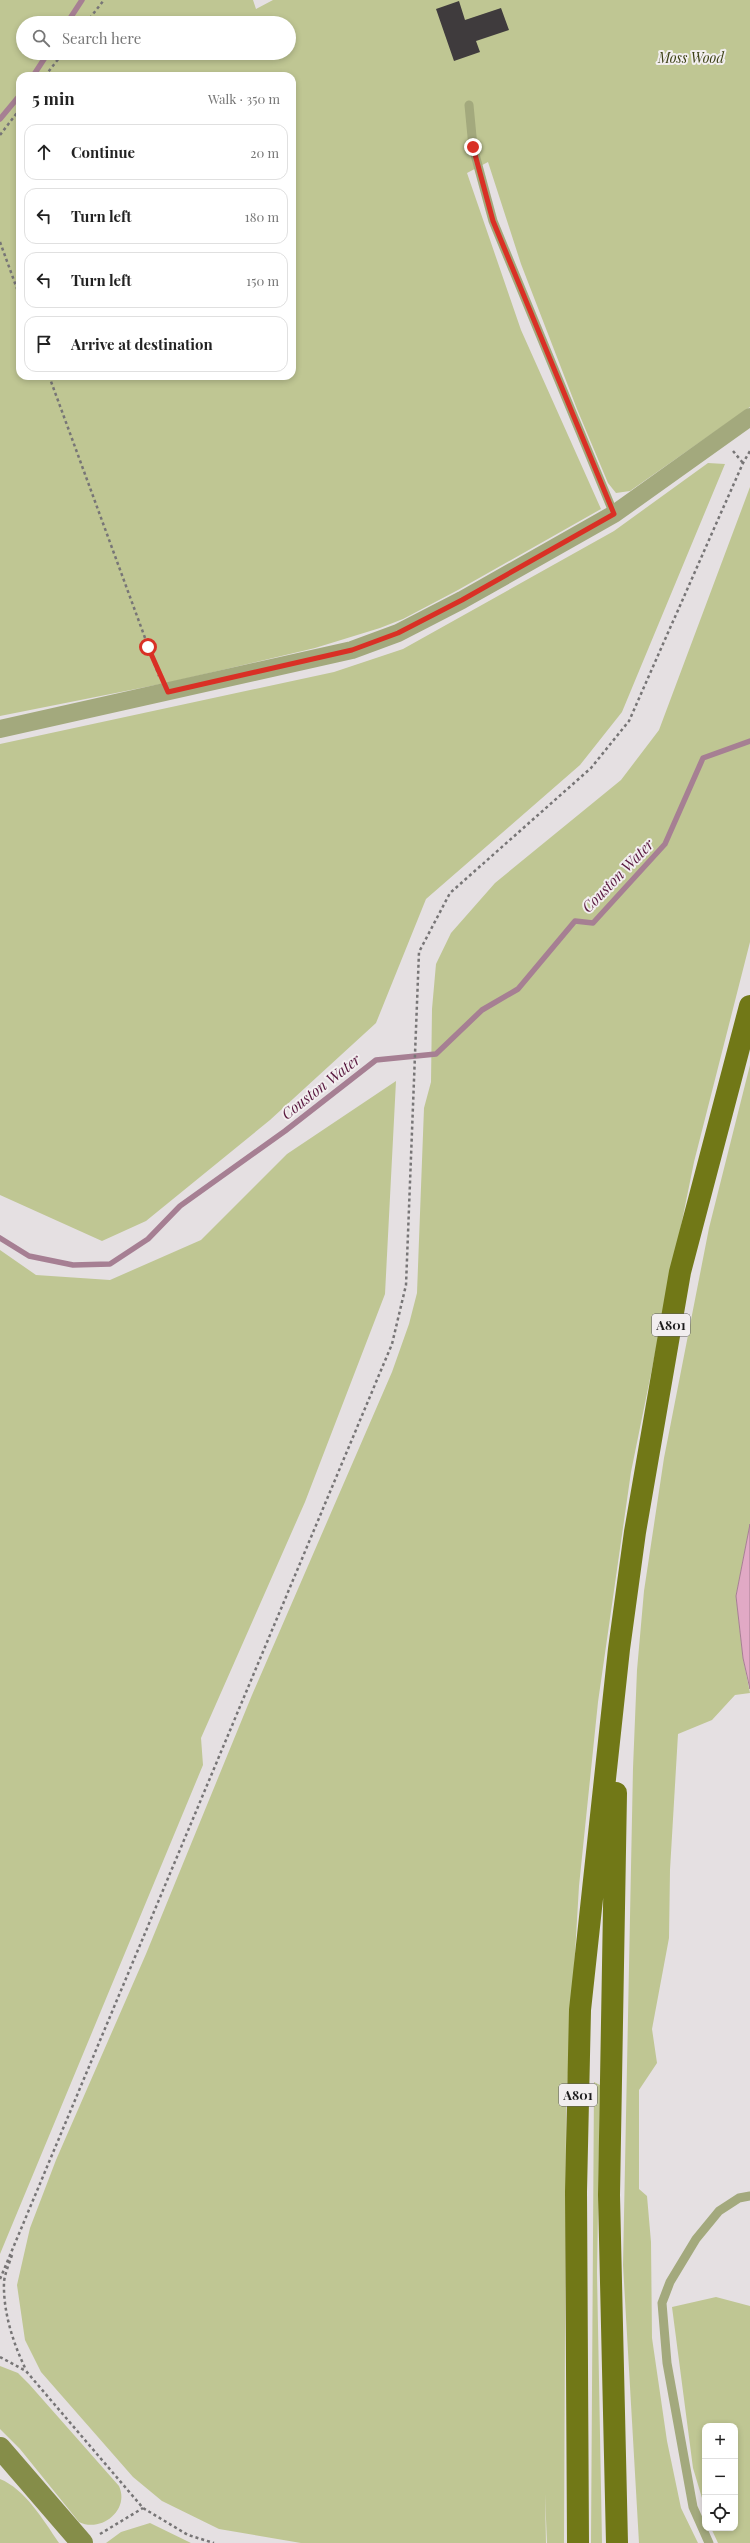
<!DOCTYPE html>
<meta charset="utf-8">
<style>
:root{--surface:#fff;--page:#f6f6f6;--text:#222;--muted:#767676;--line:#e0e0e0}
body{margin:0;font-family:"Playfair Display",serif;background:var(--page);color:var(--text)}
.controls{position:absolute;right:12px;bottom:12px;display:grid;overflow:hidden;border-radius:8px;box-shadow:0 2px 6px #0003}
.controls button{width:36px;height:36px;display:grid;place-items:center;padding:0;border:0;border-bottom:1px solid var(--line);background:var(--surface);color:var(--text);font:20px sans-serif}
.stop{position:absolute;width:12px;height:12px;margin:-9px;border:3px solid #d93025;border-radius:50%;background:#fff}
.stop.end{background:#d93025;border-color:#fff;box-shadow:0 1px 4px #0008}
.list{margin:0;padding:0;list-style:none}
h2{display:flex;justify-content:space-between;align-items:center;height:52px;margin:0;padding:0 16px;font-size:17px}
h2 small{font-size:13px;font-weight:400;color:var(--muted)}
.list li{display:grid;grid-template-columns:26px 1fr auto;gap:12px;align-items:center;box-sizing:border-box;height:56px;margin:0 8px 8px;padding:0 8px;border:1px solid var(--line);border-radius:12px}
.list b{display:block;font-size:15px;white-space:nowrap}
.list em{font-size:13px;font-style:normal;color:var(--muted)}
.icon{flex:none;width:22px;height:22px;fill:none;stroke:currentColor;stroke-width:2;stroke-linecap:round;stroke-linejoin:round}
.map{position:relative;flex:none;width:750px;height:2543px;overflow:hidden}
.search{position:absolute;background:var(--surface);box-shadow:0 2px 6px #0003;left:16px;top:16px;width:280px;height:44px;display:flex;align-items:center;gap:10px;box-sizing:border-box;padding:0 14px;border-radius:22px;color:var(--muted);font-size:15px}
.panel{position:absolute;background:var(--surface);box-shadow:0 2px 6px #0003;left:16px;top:72px;width:280px;height:308px;border-radius:12px}
.map>svg:first-child{display:block}
</style>
<div class="map">
<svg width="750" height="2543" viewBox="0 0 750 2543">
<rect width="100%" height="100%" fill="#e5e0e2"/>
<path fill="#bfc693" fill-rule="evenodd" d="M0,0H253L256,9L273,0H750V407L630,491L616,493L608,483L577,409L521,264L488,162L467,173L521,330L601,509L458,590L403,619L380,628L315,648L171,682L0,716ZM23,23H289V53H23ZM20,76H292V376H20Z
M708,463L725,464L622,712L580,765L426,899L376,1023L270,1120L146,1221L102,1241L0,1195V744L334,672L403,649L614,531Z
M750,487V942L694,1162L631,1472L598,1702L579,1886L566,2106L564,2543H547L545,2494L546,2543H301L219,2529L162,2501L133,2477L41,2372L25,2340L17,2285L30,2228L56,2160L146,1954L252,1695L392,1372L409,1324L417,1293L424,1108L431,1082L432,1009L436,964L451,933L495,883L621,780L659,730Z
M750,1065V1524L736,1596L743,1658L750,1693L735,1695L712,1720L678,1734L670,1870L669,1938L652,2029L657,2063L639,2090V2189L647,2196L651,2242L652,2338L667,2441L681,2508L698,2543H639L623,2265L633,1768L637,1670L644,1591L664,1458L709,1228Z
M396,1081L385,1294L305,1502L201,1738L203,1765L0,2254V1250L36,1275L110,1280L201,1240L287,1154Z
M594,2082L600,2085L597,2272L602,2543H591Z
M716,2297L750,2306V2543H718L711,2528H735V2426H705V2508L693,2468L672,2307Z
M0,2366L18,2373L29,2384L119,2486C130,2510 101,2533 79,2522L20,2449L0,2429Z
M0,2479C25,2489 44,2521 59,2543H0Z
M150,2523L191,2543H106L121,2532Z"/>
<path fill="#e1a9c5" stroke="#a67f93" d="M750,1524V1689L743,1658L736,1596Z"/>
<g fill="none" stroke-linecap="round" stroke-linejoin="round">
<path stroke="#a67f93" stroke-width="5.5" d="M67,23L82,0
M33,76L48,53
M0,119L20,95
M0,1238L29,1256L73,1265L110,1264L148,1239L180,1206L285,1131L376,1060L436,1054L482,1010L518,989L575,921L593,923L665,844L703,758L750,741"/>
</g>
<path fill="#3f3b3d" d="M459,1L465,20L501,8L509,30L476,41L480,52L454,61L436,9Z"/>
<g fill="none" stroke-linecap="round" stroke-linejoin="round">
<path stroke="#777576" stroke-width="2.5" stroke-dasharray="3 3" stroke-linecap="butt" d="M86,23L104,0
M45,76L63,53
M0,135L20,109
M0,242L20,297
M49,376L159,676
M733,451L743,463
M12,2255C9,2264 5,2273 4,2282C3,2312 13,2343 26,2370
M0,2279L392,1344L406,1285L419,952L450,893L591,768L629,721L743,463L750,451
M0,2357L26,2371L143,2508L188,2535L214,2543
M100,2534L143,2508"/>
<path stroke="#a3a97d" stroke-width="9" d="M469,105L473,147L493,221L614,514
M709,2543L693,2507L667,2363L662,2303L670,2282L696,2239L719,2211L739,2198L750,2196"/>
<path stroke="#a3a97d" stroke-width="18" d="M0,729L352,650L398,633L462,600L614,514L750,417"/>
<path stroke="#858d49" stroke-width="22" d="M0,2448L82,2543"/>
<path stroke="#717817" stroke-width="22" d="M616,1793L609,2195L617,2543
M578,2543L576,2192L580,2010L619,1649L635,1532L680,1272L750,1006"/>
</g>
<g fill="none" stroke-linecap="round" stroke-linejoin="round">
<path stroke="#d93025" stroke-width="5" d="M148,647L168,692L352,650L398,633L462,600L614,514L493,221L473,147"/>
</g>
<g text-anchor="middle" stroke-width="4" stroke-linejoin="round" paint-order="stroke">
<g fill="#f2eeef" stroke="#5d5b5c" stroke-width="1">
<rect x="652" y="1314" width="38" height="22" rx="3"/>
<rect x="559" y="2084" width="38" height="22" rx="3"/>
</g>
<g font-size="13" font-weight="bold" fill="#1d1c1d">
<text x="671" y="1330">A801</text>
<text x="578" y="2100">A801</text>
</g>
<g font-size="14" font-style="italic" fill="#3c4015" stroke="#f2eeef">
<text x="691" y="63">Moss Wood</text>
</g>
<g font-size="15" font-style="italic" fill="#58173e" stroke="#f2eeef">
<text transform="translate(618 876) rotate(-46)" y="5">Couston Water</text>
<text transform="translate(321 1087) rotate(-38)" y="5">Couston Water</text>
</g>
</g>
</svg>
<div class="controls">
<button>+</button>
<button>−</button>
<button><svg class="icon" aria-label="locate" viewBox="0 0 24 24"><circle cx="12" cy="12" r="6"/><path d="M12 2v4M12 18v4M2 12h4M18 12h4"/></svg></button>
</div>
<div class="stop" style="left:148px;top:647px"></div>
<div class="stop end" style="left:473px;top:147px"></div>
<div class="search"><svg class="icon" aria-label="search" viewBox="0 0 24 24"><circle cx="10" cy="10" r="6"/><path d="M15 15l6 6"/></svg>Search here</div>
<section class="panel">
<h2>5 min<small>Walk · 350 m</small></h2>
<ul class="list">
<li><svg class="icon" aria-label="ahead" viewBox="0 0 24 24"><path d="M12 20V5M6 11l6-6 6 6"/></svg><div><b>Continue</b></div><em>20 m</em></li>
<li><svg class="icon" aria-label="left" viewBox="0 0 24 24"><path d="M17 20v-9H6M10 6l-5 5 5 5"/></svg><div><b>Turn left</b></div><em>180 m</em></li>
<li><svg class="icon" aria-label="left" viewBox="0 0 24 24"><path d="M17 20v-9H6M10 6l-5 5 5 5"/></svg><div><b>Turn left</b></div><em>150 m</em></li>
<li><svg class="icon" aria-label="arrive" viewBox="0 0 24 24"><path d="M6 21V4h12l-3 4 3 4H6"/></svg><div><b>Arrive at destination</b></div></li>
</ul>
</section>
</div>
